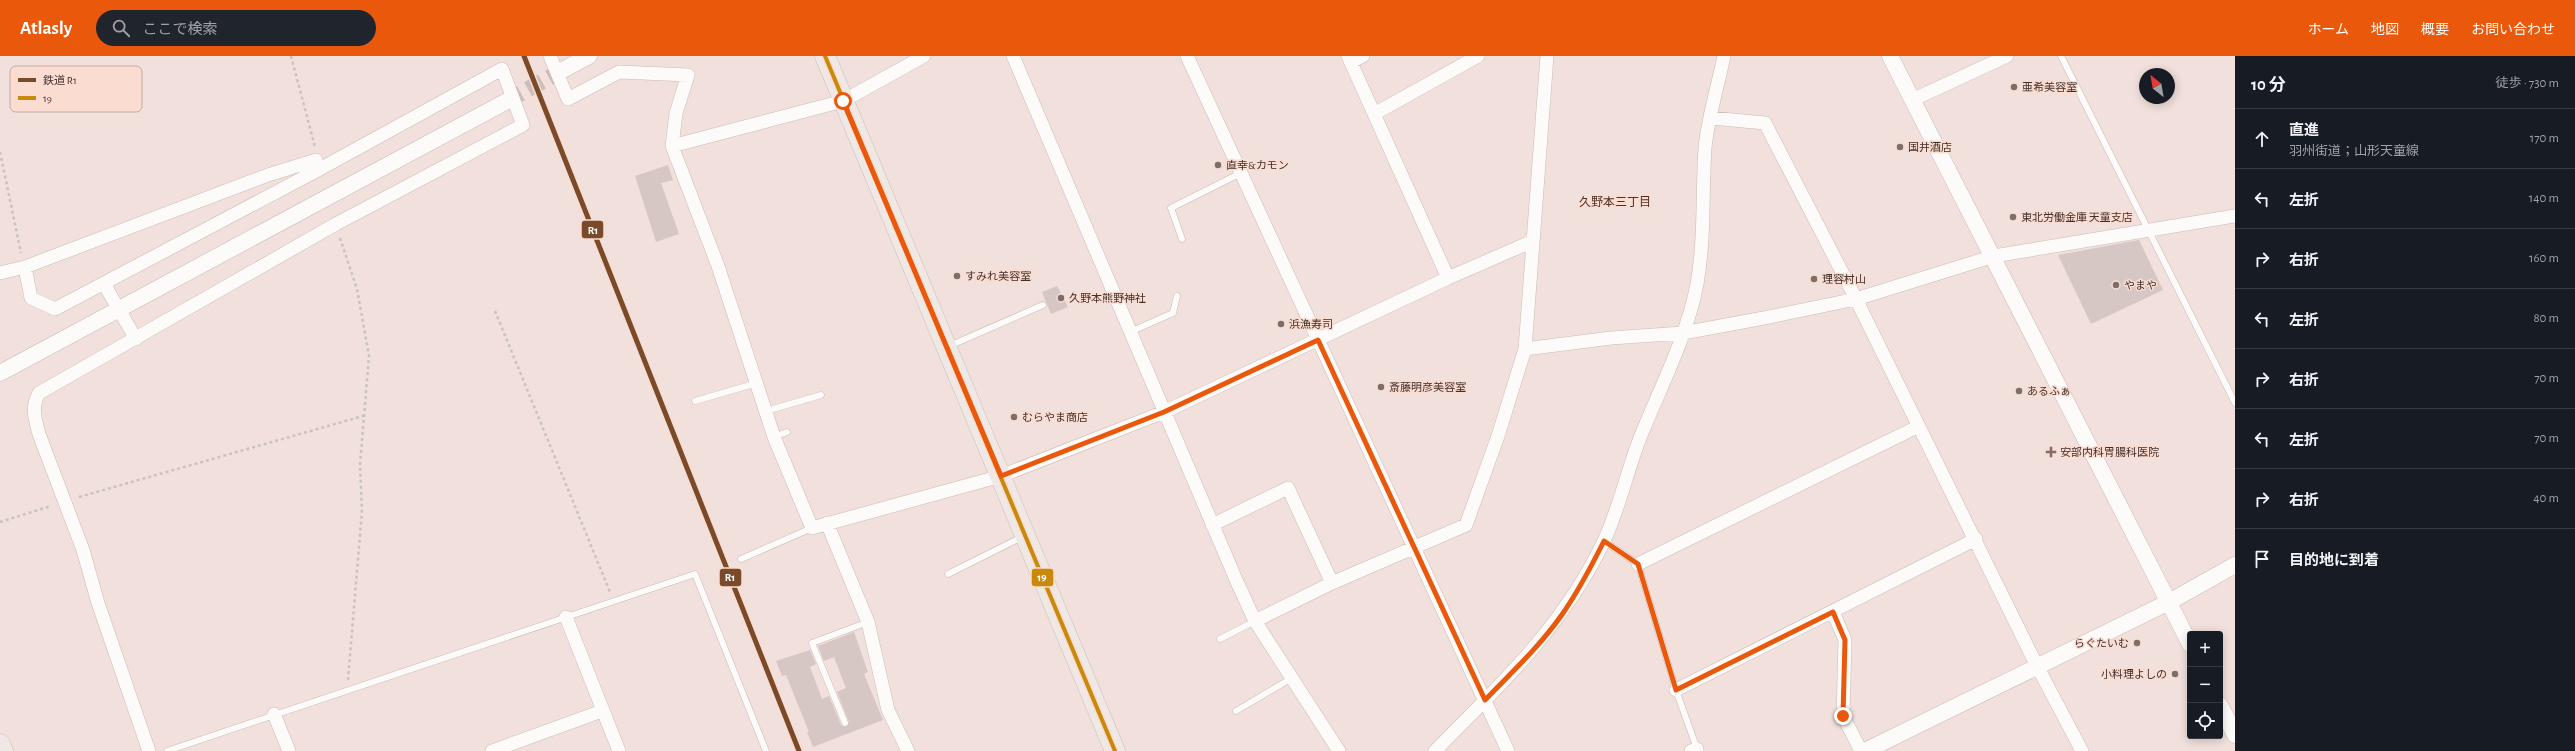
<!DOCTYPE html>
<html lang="ja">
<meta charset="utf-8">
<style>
:root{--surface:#171b24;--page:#20242c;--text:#f1f3f6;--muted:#9ea1a6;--line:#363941;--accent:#ea580c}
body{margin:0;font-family:"Alegreya Sans","Noto Sans JP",sans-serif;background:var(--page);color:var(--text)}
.controls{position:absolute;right:12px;bottom:12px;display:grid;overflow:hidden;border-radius:4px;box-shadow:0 2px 10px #0003}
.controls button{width:36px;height:36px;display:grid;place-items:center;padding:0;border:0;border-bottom:1px solid var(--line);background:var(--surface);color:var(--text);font:20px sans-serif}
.compass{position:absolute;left:2139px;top:12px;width:36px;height:36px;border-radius:50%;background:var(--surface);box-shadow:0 2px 10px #0003;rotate:329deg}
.stop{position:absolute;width:12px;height:12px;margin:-9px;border:3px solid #ea580c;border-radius:50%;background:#fff}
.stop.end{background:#ea580c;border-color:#fff;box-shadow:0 1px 4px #0008}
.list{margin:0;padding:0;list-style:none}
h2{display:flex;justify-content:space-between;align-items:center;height:52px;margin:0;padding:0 16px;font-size:17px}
h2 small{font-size:13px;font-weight:400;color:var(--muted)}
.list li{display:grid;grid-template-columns:26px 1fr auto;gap:12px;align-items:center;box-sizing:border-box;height:60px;padding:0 16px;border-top:1px solid var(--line)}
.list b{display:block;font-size:15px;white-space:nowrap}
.list p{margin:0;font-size:13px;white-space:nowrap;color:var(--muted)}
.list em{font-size:13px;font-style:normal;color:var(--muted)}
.icon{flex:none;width:22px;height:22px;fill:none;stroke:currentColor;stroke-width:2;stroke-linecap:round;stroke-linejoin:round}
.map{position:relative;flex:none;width:2235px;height:695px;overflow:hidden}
header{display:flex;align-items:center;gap:24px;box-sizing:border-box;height:56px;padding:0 20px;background:var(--accent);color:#fff}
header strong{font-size:19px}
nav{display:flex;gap:22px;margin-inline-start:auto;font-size:14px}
.search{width:280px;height:36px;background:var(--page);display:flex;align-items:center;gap:10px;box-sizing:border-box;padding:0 14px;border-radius:22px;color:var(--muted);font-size:15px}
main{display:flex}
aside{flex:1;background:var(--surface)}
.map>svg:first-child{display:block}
</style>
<header>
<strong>Atlasly</strong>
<div class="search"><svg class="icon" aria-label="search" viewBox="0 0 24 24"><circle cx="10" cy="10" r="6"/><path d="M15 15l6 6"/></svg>ここで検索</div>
<nav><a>ホーム</a><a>地図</a><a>概要</a><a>お問い合わせ</a></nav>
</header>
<main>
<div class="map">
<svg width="2235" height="695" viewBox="0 0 2235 695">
<rect width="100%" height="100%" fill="#f1e0db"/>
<path fill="#d6c6c4" d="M668,109L673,124L661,127L679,178L656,186L635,120Z
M2139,184L2163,234L2091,268L2058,199Z
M1057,230L1068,251L1051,258L1042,236Z
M854,576L868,616L864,618L883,664L813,691L807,676H809L786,619L782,620L776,605L810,594L816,608L810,611L822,643L829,640L841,669L846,671L849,666L837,636L846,632L834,601L824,605L818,590Z"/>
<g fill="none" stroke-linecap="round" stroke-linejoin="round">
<path stroke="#cebdb8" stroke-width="16" stroke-dasharray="16 8" stroke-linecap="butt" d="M507,45L561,15"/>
<g stroke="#cabbb7" stroke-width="7">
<path id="service" d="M2061,0L2235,347
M1182,183L1171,152L1241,117
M1130,276L1173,257L1177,240
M949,290L1043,249
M695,345L757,327
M766,355L821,339
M774,381L787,376
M1604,485L1638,508L1676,634L1697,693
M741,503L812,472
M948,518L1022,481
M1220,583L1255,565
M1236,655L1292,622
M845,667L812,587L868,566
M167,695L695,518L766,695"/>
</g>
<g stroke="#cabbb7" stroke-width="14">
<path id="minor" d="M550,0L568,43L619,16L688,19L676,57L672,90
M924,0L843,45L672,90L718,210L774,381L812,472L1001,420L1164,356L1448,222L1533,185
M1013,0L1237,526L1255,565L1339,695
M1187,0L1508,695
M1348,0L1448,222
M1351,6L1363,0
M1912,44L2007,0
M1374,58L1478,0
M1711,62L1765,67L1856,243L2037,610L2082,695
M25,211L31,242L55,253L318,114L502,13L523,69L336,168L39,337C31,351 35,363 39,378L83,494L98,547L149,695
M0,217L25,211L268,119L316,104L318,114
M104,228L136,283
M1525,293L1611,282L1683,277L1764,262L1856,243L1994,200L2235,160
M827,467L868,566L888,654L908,695
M1212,469L1288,432L1332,527
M1638,508L1919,370
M1833,556L1845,584L1843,660L1861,695
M566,561L619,695
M1255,565L1332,527L1466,469L1498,380L1525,293L1547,0
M1676,634L1976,483
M274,658L289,695
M492,695L602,655
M1435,695C1500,629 1562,572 1603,487C1620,452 1627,413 1642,377C1662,328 1687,280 1697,228C1705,183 1702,137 1705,92C1708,61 1718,30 1724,0
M1691,695L1697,693"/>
</g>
<g stroke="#cabbb7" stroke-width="17">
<path id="tertiary" d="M1890,0L2190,588
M561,15L589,0
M0,317L507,45
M2220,649L2235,679
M1865,695L2169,546L2235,509"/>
</g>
<g stroke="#c9bfbc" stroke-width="21">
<path id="primary" d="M825,0L1115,695
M0,688L3,695"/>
</g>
<path stroke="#c9c3c1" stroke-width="2.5" stroke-dasharray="3 3" stroke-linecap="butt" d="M291,0L315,91
M0,96L21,197
M340,182L357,233L369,300L360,409L362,455L348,624
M495,255L610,536
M79,441L363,360
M0,466L51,450"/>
<use href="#service" stroke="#fdfafa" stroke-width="6"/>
<use href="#minor" stroke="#fdfafa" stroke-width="13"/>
<use href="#tertiary" stroke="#fdfafa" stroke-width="16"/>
<use href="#primary" stroke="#f0e8e4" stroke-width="20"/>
<g stroke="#fbdcd1" stroke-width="7">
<path id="bus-1" d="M825,0L1115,695"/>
</g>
<use href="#bus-1" stroke="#c9890b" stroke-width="4"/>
<g stroke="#fbdcd1" stroke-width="8">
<path id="rail-1" d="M524,0L799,695"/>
</g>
<use href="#rail-1" stroke="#7a4b2a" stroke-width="5"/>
</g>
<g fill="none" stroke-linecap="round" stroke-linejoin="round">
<path stroke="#ea580c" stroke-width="5" d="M843,45L1001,420L1164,356L1318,284L1485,644C1511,617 1539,591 1561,560C1578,536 1591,511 1604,485L1638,508L1676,634L1833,556L1845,584L1843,660"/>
</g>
<g fill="#7e6e69" stroke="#fbdcd1" stroke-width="1.5">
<circle cx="2014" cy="31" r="4"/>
<circle cx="1900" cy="91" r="4"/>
<circle cx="1218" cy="109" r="4"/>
<circle cx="2013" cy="161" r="4"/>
<circle cx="957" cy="220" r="4"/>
<circle cx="1814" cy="223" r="4"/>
<circle cx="2116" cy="229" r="4"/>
<circle cx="1061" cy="242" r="4"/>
<circle cx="1281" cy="268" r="4"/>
<circle cx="1381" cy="331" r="4"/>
<circle cx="2019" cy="335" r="4"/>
<circle cx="1014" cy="361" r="4"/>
<path d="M2049 390h4v4h4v4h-4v4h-4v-4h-4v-4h4z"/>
<circle cx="2137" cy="587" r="4"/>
<circle cx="2175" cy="618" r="4"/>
</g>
<g text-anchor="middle" stroke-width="3" stroke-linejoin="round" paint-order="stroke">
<g font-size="11" fill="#40312c" stroke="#fbdcd1" text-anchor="start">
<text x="2022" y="35">亜希美容室</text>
<text x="1908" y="95">国井酒店</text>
<text x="1226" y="113">直幸&amp;カモン</text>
<text x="2021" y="165">東北労働金庫 天童支店</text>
<text x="965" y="224">すみれ美容室</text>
<text x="1822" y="227">理容村山</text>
<text x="2124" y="233">やまや</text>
<text x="1069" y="246">久野本熊野神社</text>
<text x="1289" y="272">浜漁寿司</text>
<text x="1389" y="335">斎藤明彦美容室</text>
<text x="2027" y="339">あるふぁ</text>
<text x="1022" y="365">むらやま商店</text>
<text x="2060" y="400">安部内科胃腸科医院</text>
<text x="2129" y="591" text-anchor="end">らぐたいむ</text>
<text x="2167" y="622" text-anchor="end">小料理よしの</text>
</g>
<g font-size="12" fill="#4f3126" stroke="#fbdcd1">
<text x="1615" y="150">久野本三丁目</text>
</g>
</g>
<rect x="10" y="10" width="132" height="46" rx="6" fill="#fbdcd1" stroke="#c3a9a0" stroke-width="1"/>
<rect x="18" y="22" width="18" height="4" fill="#7a4b2a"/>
<rect x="18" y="40" width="18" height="4" fill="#c9890b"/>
<g font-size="11" fill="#40312c">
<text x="43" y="28">鉄道 R1</text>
<text x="43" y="46">19</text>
</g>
<g stroke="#fbdcd1" stroke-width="1.5">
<rect x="581" y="164" width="23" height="19" rx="4" fill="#7a4b2a"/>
<rect x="1031" y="512" width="23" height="19" rx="4" fill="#c9890b"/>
<rect x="719" y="512" width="23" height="19" rx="4" fill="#7a4b2a"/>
</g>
<g font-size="11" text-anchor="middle" font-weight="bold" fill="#fff">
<text x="593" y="178">R1</text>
<text x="1042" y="525">19</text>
<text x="730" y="525">R1</text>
</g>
</svg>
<div class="controls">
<button>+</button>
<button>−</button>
<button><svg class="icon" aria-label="locate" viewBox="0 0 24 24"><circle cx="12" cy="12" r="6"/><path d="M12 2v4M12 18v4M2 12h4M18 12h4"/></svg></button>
</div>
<svg class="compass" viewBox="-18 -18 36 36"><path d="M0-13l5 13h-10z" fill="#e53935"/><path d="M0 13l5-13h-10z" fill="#9ea1a6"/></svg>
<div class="stop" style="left:843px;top:45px"></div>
<div class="stop end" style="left:1843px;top:660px"></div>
</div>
<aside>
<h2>10 分<small>徒歩 · 730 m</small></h2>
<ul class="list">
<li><svg class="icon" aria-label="ahead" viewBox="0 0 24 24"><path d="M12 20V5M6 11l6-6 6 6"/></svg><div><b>直進</b><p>羽州街道；山形天童線</p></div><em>170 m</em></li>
<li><svg class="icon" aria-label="left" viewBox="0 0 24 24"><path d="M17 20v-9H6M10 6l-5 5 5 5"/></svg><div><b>左折</b></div><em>140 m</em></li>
<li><svg class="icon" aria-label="right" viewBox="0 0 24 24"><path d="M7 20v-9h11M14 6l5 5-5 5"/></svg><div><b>右折</b></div><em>160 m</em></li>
<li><svg class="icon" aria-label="left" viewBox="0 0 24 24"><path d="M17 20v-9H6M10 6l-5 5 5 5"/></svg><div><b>左折</b></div><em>80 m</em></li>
<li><svg class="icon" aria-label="right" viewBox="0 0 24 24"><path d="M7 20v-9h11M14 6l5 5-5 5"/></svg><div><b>右折</b></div><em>70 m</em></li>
<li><svg class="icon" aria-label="left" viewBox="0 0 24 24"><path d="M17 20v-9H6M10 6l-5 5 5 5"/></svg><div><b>左折</b></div><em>70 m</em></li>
<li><svg class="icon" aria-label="right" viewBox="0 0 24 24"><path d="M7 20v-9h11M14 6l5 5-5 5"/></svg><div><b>右折</b></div><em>40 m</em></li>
<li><svg class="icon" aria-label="arrive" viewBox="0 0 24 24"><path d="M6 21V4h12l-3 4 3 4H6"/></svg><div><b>目的地に到着</b></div></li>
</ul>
</aside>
</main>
